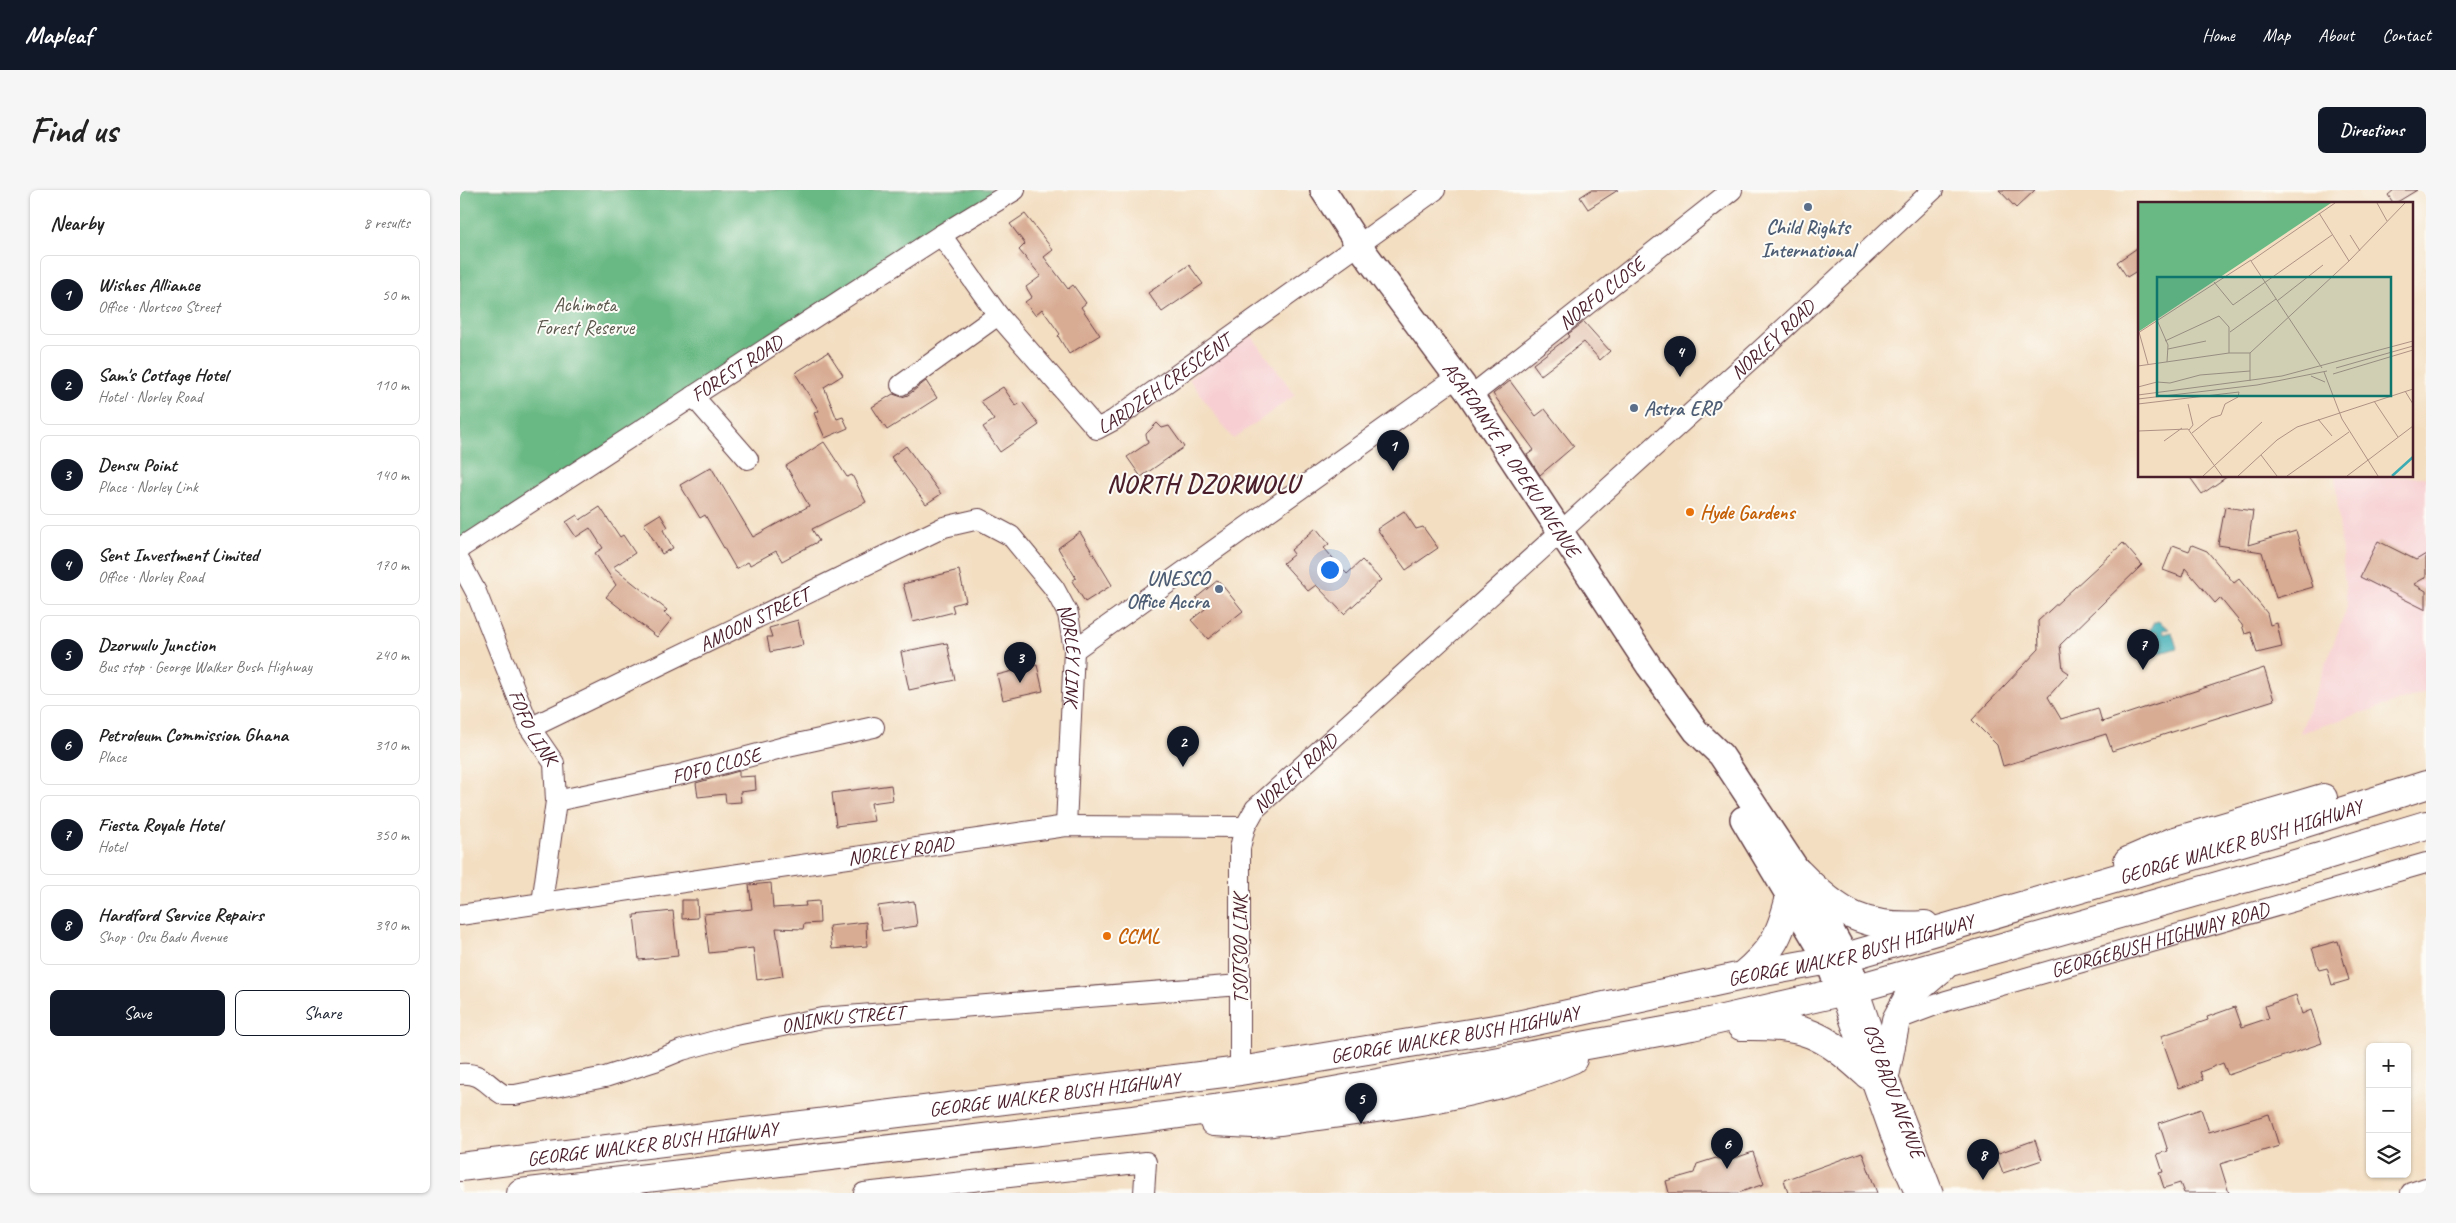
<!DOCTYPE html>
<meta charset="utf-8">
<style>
:root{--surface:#fff;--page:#f6f6f6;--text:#222;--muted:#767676;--line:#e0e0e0;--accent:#111827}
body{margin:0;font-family:Caveat,sans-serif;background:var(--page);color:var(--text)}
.controls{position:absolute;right:15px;bottom:15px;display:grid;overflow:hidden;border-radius:8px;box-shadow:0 1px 4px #0004}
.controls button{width:45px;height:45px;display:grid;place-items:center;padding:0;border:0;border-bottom:1px solid var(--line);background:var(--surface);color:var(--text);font:25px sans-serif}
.you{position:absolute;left:869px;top:379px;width:18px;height:18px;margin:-12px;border:4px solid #fff;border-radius:50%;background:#1a73e8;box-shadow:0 0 0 8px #1a73e833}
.badge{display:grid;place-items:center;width:32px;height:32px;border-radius:50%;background:var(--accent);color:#fff;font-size:16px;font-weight:700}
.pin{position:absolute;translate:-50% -41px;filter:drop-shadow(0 1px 2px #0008)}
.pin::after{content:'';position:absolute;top:26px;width:18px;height:15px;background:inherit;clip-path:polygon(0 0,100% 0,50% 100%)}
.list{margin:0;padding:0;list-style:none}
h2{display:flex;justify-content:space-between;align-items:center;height:65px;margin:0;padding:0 20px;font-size:21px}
h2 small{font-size:16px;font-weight:400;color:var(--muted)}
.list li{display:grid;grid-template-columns:32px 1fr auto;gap:15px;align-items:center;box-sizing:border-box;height:80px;margin:0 10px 10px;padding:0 10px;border:1px solid var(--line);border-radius:8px}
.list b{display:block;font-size:19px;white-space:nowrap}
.list p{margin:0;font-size:16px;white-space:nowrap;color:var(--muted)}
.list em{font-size:16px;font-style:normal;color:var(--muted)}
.actions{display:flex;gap:10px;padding:15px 20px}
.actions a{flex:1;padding:11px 0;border:1px solid var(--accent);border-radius:8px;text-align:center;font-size:18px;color:var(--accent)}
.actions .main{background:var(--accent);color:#fff}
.icon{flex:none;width:28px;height:28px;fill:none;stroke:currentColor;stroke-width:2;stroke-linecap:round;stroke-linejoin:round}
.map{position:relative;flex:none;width:1966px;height:1003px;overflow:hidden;border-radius:8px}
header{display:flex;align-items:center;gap:30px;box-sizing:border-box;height:70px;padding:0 25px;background:var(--accent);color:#fff}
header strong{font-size:24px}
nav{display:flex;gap:28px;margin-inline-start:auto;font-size:18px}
.intro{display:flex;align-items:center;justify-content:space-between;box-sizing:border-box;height:120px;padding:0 30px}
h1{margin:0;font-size:35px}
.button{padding:12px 22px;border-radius:8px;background:var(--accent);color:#fff;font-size:18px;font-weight:700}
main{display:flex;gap:30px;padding:0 30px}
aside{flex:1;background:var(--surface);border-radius:8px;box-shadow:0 1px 4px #0004}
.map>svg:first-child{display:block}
</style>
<header>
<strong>Mapleaf</strong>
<nav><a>Home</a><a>Map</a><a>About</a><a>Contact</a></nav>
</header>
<div class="intro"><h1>Find us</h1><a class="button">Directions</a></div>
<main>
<aside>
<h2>Nearby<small>8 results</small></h2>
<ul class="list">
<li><span class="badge">1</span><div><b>Wishes Alliance</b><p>Office · Nortsoo Street</p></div><em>50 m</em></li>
<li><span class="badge">2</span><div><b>Sam's Cottage Hotel</b><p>Hotel · Norley Road</p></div><em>110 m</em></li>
<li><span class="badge">3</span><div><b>Densu Point</b><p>Place · Norley Link</p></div><em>140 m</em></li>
<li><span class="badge">4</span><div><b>Sent Investment Limited</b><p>Office · Norley Road</p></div><em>170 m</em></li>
<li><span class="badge">5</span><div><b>Dzorwulu Junction</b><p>Bus stop · George Walker Bush Highway</p></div><em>240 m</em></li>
<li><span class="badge">6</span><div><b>Petroleum Commission Ghana</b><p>Place</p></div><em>310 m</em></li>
<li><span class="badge">7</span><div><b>Fiesta Royale Hotel</b><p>Hotel</p></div><em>350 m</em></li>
<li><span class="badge">8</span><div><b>Hardford Service Repairs</b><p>Shop · Osu Badu Avenue</p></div><em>390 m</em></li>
</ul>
<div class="actions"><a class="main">Save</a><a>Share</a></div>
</aside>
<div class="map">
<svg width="1966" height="1003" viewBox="0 0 1966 1003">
<rect width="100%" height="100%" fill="#fdfcf7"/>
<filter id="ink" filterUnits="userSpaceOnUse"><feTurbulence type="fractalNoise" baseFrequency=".02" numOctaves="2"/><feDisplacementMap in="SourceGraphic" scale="10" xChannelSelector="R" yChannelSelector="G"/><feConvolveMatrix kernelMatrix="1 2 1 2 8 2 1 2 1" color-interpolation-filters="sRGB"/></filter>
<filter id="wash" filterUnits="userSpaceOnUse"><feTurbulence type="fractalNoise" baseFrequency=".0096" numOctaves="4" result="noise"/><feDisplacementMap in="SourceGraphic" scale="20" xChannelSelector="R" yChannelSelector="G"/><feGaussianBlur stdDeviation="1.12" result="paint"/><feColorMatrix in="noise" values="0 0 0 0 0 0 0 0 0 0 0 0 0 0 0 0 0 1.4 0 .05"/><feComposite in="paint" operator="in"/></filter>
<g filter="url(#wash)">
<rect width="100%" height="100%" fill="#f3dec1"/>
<path fill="#f7cfd2" d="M791,145L835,205L773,249L729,189Z
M1875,286L1966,287V502L1840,543L1887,417Z"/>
<path fill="#69b984" stroke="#5a6c58" d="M0,0H536L0,358Z"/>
<path fill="#3bacb3" stroke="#42666f" d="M1698,431L1709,439L1703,440L1704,444L1712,442L1717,458L1684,468L1679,452L1698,445L1697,442L1687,445L1693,433Z"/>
<g id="blocks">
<path fill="#d8ab93" d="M1131,0H1158L1128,19L1120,7Z
M1539,0H1575L1556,18Z
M1934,0H1957L1934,14L1928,5Z
M565,24L593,60L584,67L608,99L613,95L626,113L621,117L640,145L609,164L598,146L600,144L582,119L575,125L565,112L572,107L566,97L581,86L559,60L565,54L550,34Z
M1680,56V79L1667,87L1657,72Z
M729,75L743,94L702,122L688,103Z
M1124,132L1150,161L1140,170L1124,152L1081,185L1073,174L1110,146L1108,144Z
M368,162L383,185L364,197L377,229L383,227L388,238L365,248L354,223L359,221L335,183Z
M466,191L477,208L427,240L412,217L433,204L442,207L448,205Z
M1050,191L1076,226L1085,219L1114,256L1080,285L1067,265L1074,260L1033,204Z
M543,197L556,216L562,212L579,235L540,262L523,237L534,230L521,211Z
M697,233L702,238L709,236L724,257L681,287L667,267L688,253L686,244Z
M364,252L387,287L392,285L406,312L352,339L359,351L322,371L316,361L290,375L288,372L276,379L245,325L240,328L220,295L251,277L293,347L349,316L326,276Z
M446,256L481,304L466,314L431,267Z
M1729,286H1768L1742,304Z
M140,317L160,347L163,345L175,363L153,377L207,420L204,423L212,429L197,447L146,407L156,395L135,363L143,358L130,338L116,347L106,332L117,325L120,330Z
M1765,317L1793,321L1788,355L1836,341L1853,397L1816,408L1802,362L1758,355Z
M944,321L956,339L963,337L978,358L946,380L917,339Z
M200,324L208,337L203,340L213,358L202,364L184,334Z
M856,338L869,354L864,358L887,384L902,370L921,390L884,424L856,395L848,401L823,373L834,364L831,360Z
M620,342L652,395L625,412L612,391L616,388L598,358Z
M1918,351L1956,370L1966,364V387L1954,394L1966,401V420L1900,387Z
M1663,353L1682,375L1600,455L1603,479L1609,483L1588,507L1601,529L1638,518L1642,532L1804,478L1814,510L1652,561L1646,544L1543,576L1537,555L1512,530L1579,459L1578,431Z
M1713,355L1729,361L1732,355L1747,361L1774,393L1779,389L1807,423L1810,435L1817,433L1822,457L1797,463L1791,442L1785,444L1782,435L1760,408L1755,413L1725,378L1722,387L1703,380Z
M499,380L506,411L492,415L494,422L453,432L443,394Z
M758,390L783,421L748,449L731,430L745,419L736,408Z
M338,430L343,455L310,462L307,447H312L309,438Z
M487,453L495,490L449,500L441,462Z
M577,475L583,501L543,510L537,485Z
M279,581V587L295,586L296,600L280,602L281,612L266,613L265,604L238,607L236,593Z
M431,595L433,610L411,613L414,631L376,636L372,603Z
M311,693L313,718L346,716L345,712L359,711L360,733L344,734L343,739L316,738L323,786L297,790L293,758L249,763L244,724L292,719L289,695Z
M222,710H237L238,728L222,729Z
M454,711L457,736L422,741L418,716Z
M213,721L218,766L179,770L174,725Z
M406,732L407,756L372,759L369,736Z
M1878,751L1889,790L1872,795L1867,778L1859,780L1852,758Z
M1836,805L1842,824L1851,820L1862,853L1768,885L1763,873L1740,882L1743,890L1719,898L1701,846L1748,830L1747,827L1775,817L1782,837L1809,828L1805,816Z
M1741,919L1749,942L1809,924L1819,956L1760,974L1769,1003H1724L1720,993L1704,998L1699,983L1703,982L1697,964L1708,961L1699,933Z
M1575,950L1582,970L1543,983L1536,964Z
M1293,962L1304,994L1278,1003H1209L1206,991L1234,983L1237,974L1256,968L1266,971Z
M1402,962L1417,1003H1328L1324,990Z"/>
</g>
</g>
<g filter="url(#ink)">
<use href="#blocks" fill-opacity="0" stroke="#633c42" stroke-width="1"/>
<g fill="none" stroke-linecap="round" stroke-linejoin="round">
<g stroke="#633c42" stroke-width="22">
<g id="minor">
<path id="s1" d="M481,45L538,125L637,239L654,230L975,0"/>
<path d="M441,195L538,125"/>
<path d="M233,206L288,269"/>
<path id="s2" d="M1011,206L1272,0"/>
<path id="s3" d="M0,358L481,45L555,0"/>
<path id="s4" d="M0,372L16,402L70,538L94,573L96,611L82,713"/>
<path d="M614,460L997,187"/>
<path id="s5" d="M70,538L484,337L519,329L551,346L594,398L608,424L614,460L606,636"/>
<path id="s6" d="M96,611L223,584L328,556L414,537"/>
<path id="s7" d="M0,725L606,636L785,637"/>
<path id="s8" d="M1398,798L1426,881L1473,1003"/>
<path d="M1380,802L1436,960L1455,1003"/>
<path id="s9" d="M1436,830L1486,811L1966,673"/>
<path id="s10" d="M780,881V658L785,637L795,619L1302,159L1473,0"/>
<path id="s11" d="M0,884C23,882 26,895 44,905H55L145,887L195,871L222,860L277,845L362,828L780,795"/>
<path d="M404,1003L686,972L684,1003"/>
<path d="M1951,1003L1966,998"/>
</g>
</g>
<g stroke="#633c42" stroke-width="28">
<g id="major">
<path id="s12" d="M863,0L898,54L1011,206L1189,476L1236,541L1261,565L1339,683L1386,767L1398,798"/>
<path d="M1283,629L1368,771L1380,802"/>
</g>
</g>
<g stroke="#633c42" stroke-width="30">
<g id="highway">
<path d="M1668,671L1712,652L1863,608"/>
<path d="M1339,683C1380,725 1405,739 1465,735"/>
<path d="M1282,786C1313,760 1320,746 1330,707"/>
<path d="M1281,836C1345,835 1361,842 1408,885"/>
<path d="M1426,881L1436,830L1449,806L1483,777"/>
<path d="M754,932L793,934L813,932C914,918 1019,909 1113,869"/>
<path id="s13" d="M0,977L780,881L1053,836L1282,786L1386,767L1829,638L1966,595"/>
<path d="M61,1003L690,928L841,907L1232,836L1398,798L1860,667L1966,635"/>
</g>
</g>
<use href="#minor" stroke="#fff" stroke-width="20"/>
<use href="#major" stroke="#fff" stroke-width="25"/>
<use href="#highway" stroke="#fff" stroke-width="28"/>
</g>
</g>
<g fill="#5c6f8a" stroke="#fdfcf7" stroke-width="2">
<circle cx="1348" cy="17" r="5"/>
<circle cx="1174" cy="218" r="5"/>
<circle cx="759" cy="399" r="5"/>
</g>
<g fill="#e8710a" stroke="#fdfcf7" stroke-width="2">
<circle cx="1230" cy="322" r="5"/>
<circle cx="647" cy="746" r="5"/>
</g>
<g text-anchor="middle" stroke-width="4" stroke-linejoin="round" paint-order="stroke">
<g font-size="20" font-weight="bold" fill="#4e5e75" stroke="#fdfcf7">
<text x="1348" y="44">Child Rights<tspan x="1348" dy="23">International</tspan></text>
<text x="1184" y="225" text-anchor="start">Astra ERP</text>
<text x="749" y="395" text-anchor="end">UNESCO<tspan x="749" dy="23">Office Accra</tspan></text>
</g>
<g font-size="20" fill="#4a1f2b" stroke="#fdfcf7">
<text dy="7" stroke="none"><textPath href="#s2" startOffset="166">NORFO CLOSE</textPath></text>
<text dy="7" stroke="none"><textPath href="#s10" startOffset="964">NORLEY ROAD</textPath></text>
<text dy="7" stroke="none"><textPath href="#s3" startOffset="330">FOREST ROAD</textPath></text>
<text dy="7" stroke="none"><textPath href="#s1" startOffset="330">LARDZEH CRESCENT</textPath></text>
<text dy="7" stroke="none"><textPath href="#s12" startOffset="329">ASAFOANYE A. OPEKU AVENUE</textPath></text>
<text dy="7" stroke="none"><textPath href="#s5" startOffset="249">AMOON STREET</textPath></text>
<text dy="7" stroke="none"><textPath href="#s5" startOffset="670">NORLEY LINK</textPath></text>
<text dy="7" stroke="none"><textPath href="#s4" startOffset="181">FOFO LINK</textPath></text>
<text dy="7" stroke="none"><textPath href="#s6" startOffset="164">FOFO CLOSE</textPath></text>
<text dy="7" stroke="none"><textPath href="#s10" startOffset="319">NORLEY ROAD</textPath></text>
<text dy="7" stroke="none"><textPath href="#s13" startOffset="1814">GEORGE WALKER BUSH HIGHWAY</textPath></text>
<text dy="7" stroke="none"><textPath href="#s7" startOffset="445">NORLEY ROAD</textPath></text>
<text dy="7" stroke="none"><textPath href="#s9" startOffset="276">GEORGEBUSH HIGHWAY ROAD</textPath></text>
<text transform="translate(780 759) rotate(-90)" y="7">TSOTSOO LINK</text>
<text dy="7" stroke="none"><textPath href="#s13" startOffset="1409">GEORGE WALKER BUSH HIGHWAY</textPath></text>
<text dy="7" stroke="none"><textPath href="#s11" startOffset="399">ONINKU STREET</textPath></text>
<text dy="7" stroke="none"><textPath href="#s13" startOffset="1004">GEORGE WALKER BUSH HIGHWAY</textPath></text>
<text dy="7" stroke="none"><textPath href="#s8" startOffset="109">OSU BADU AVENUE</textPath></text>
<text dy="7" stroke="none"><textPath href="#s13" startOffset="599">GEORGE WALKER BUSH HIGHWAY</textPath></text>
<text dy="7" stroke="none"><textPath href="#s13" startOffset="194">GEORGE WALKER BUSH HIGHWAY</textPath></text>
</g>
<g font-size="20" fill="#5b574d" stroke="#fdfcf7">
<text x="125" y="121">Achimota<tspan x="125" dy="23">Forest Reserve</tspan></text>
</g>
<g font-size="20" font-weight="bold" fill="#c56008" stroke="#fdfcf7" text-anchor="start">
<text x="1240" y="329">Hyde Gardens</text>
<text x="657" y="753">CCML</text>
</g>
<g font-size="25" font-weight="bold" letter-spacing="1" fill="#4a1f2b" stroke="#fdfcf7">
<text x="743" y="302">NORTH DZORWOLU</text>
</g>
</g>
<g transform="translate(1678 12)">
<rect width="275" height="275" fill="#f3dec1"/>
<path d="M0,1H193L0,130Z" fill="#69b984"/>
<path fill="none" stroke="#3bacb3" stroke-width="2.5" d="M254,274L275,255"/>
<path fill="none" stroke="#af9285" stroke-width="1" d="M239,1L249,19M181,11L211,59M212,33L222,49M76,80L95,103L194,33M139,99L185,63M19,118L30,143L29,160M1,130L10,162M92,130L138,97M0,131L113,58M27,139L81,114L91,125V151M30,147L68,139M0,164L91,151H112L211,59L267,1M184,166L113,59L197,1M198,166L275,144M186,170L204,217L240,274M195,172L275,148M173,174L187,180M112,179V151M0,185L19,180L32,181L62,173L112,169M267,189L275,202M0,193L144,174L275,139M0,197L119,183L189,169M236,199L260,235M0,202L101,190M50,202L55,223L51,228M180,217L194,234M0,229L50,227L84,274M54,231L73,216L83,213L87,202L100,195L101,190M26,239L44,226M123,253L139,274M65,274L124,220M100,274L139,238L159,225L275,187M149,274L211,230M209,274L275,224"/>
<path fill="#0f766e" fill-opacity="0.15" stroke="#0f766e" stroke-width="2.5" d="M19,75H253V194H19Z"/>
<rect width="275" height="275" fill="none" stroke="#4a1f2b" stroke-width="2.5"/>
</g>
</svg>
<div class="controls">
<button>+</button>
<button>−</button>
<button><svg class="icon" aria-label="layers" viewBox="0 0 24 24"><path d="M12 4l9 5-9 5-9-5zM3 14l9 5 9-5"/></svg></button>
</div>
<div class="you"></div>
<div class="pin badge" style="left:933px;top:281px">1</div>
<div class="pin badge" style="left:723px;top:577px">2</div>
<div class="pin badge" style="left:560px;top:493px">3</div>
<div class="pin badge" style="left:1220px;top:187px">4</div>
<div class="pin badge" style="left:901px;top:934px">5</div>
<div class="pin badge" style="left:1267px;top:979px">6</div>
<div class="pin badge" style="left:1683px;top:480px">7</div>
<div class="pin badge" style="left:1523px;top:990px">8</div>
</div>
</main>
